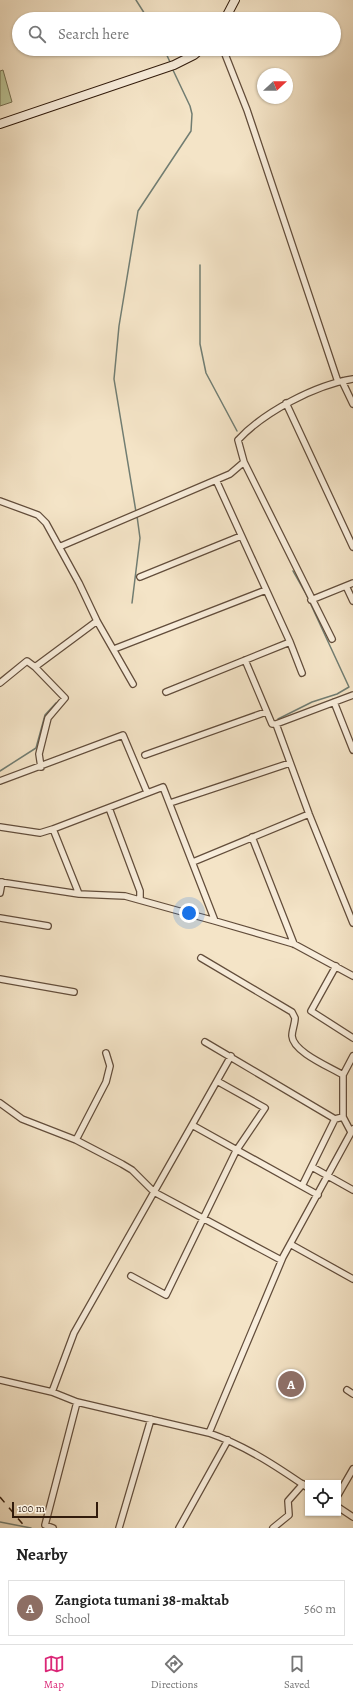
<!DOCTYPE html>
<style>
:root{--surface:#fff;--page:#f2f2f2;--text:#222;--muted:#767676;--line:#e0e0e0;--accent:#db2777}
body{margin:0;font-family:Alegreya,serif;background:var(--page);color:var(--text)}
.controls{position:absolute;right:12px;bottom:12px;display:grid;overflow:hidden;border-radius:0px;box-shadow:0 1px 3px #0004}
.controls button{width:36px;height:36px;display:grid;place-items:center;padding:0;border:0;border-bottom:1px solid var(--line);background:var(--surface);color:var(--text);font:20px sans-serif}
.compass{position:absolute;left:257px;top:68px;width:36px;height:36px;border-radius:50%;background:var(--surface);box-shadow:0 1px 3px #0004;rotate:68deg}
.scale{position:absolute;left:12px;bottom:10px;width:86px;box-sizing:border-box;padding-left:4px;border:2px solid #311b0c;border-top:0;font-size:11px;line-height:14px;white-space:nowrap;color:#311b0c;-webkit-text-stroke:3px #f8eddb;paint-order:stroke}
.you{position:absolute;left:189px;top:913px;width:14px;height:14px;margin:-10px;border:3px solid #fff;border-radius:50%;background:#1a73e8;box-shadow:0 0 0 6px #1a73e833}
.badge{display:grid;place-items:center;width:26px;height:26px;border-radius:50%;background:var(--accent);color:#fff;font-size:13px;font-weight:700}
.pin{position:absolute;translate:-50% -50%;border:2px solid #fff;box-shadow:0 1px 4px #0006}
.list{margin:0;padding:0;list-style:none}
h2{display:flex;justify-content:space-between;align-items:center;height:52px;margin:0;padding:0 16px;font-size:17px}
h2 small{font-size:13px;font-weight:400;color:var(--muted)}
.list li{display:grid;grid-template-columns:26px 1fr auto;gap:12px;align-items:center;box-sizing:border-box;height:56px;margin:0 8px 8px;padding:0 8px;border:1px solid var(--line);border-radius:0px}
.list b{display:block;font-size:15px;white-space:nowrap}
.list p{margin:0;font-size:13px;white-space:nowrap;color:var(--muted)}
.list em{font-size:13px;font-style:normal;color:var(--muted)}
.icon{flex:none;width:22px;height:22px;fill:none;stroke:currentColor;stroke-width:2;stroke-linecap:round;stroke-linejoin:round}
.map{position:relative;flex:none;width:353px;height:1528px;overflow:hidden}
.search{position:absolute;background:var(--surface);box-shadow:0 1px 3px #0004;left:12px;right:12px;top:12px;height:44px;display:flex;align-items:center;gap:10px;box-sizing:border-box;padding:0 14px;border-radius:22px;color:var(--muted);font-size:15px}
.sheet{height:116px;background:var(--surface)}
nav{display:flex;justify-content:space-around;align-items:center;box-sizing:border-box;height:56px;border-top:1px solid var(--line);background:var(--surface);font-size:11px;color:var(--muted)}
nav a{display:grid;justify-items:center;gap:2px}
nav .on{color:var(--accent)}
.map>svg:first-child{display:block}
</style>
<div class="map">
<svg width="353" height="1528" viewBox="0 0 353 1528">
<rect width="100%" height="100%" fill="#f4e4c7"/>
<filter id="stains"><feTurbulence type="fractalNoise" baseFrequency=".005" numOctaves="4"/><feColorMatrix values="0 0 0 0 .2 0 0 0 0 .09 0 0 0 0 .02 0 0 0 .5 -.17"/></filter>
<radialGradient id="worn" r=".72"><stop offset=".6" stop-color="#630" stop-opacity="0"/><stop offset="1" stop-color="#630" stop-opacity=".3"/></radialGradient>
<path fill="#bbc496" stroke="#767051" d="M3,70L12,102L0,106V71Z"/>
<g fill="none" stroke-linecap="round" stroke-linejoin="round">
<path stroke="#717d72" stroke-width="1.5" d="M136,0L148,19
M164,49L170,62
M200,265V344L206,373L237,431
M136,512L114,379L119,326L138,211L191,131L192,114L190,106L172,68
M132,603L140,538L137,516
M278,719L312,702L337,694L349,687L306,594L293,571
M0,771L36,748L45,715L56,703
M0,1522L31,1528"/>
<g stroke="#624d3b" stroke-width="8">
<path id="street" d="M223,49L247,110L338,382
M342,381L353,404
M286,403L353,547
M244,462L332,639
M216,480L290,642L302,673
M0,501L38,515L46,523L79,583L97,621L133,684
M59,547L230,474L244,462L238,440C264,412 315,385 353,379
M140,577L241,536
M346,586L353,601
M311,600L353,583
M114,649L266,590
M245,660L272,724H276L309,814L353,923
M0,683L27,661L35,667
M166,692L290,642
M334,702L353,750
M276,724L353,695
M145,755L266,712
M41,767L39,754L48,718L65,698L35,667L97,621
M0,781L123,735L147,792
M170,803L290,763
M109,808L140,891V900
M0,827L40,833L53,829
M252,837L294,944
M193,862L309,814
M0,882L79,894
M0,893L2,882
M0,918L48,926
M215,921L125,896L79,894L53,829L163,787L215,921L294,944L353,976
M201,958L292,1012L295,1018C295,1024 292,1030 292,1036C293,1052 330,1067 343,1075
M336,966L311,1011L353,1038
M0,979L74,992
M205,1042L335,1119L343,1117
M231,1056L192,1125L318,1195
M0,1103L22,1119L76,1140L122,1164L132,1170L154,1192L281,1260
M351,1132L343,1117V1075L353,1056
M76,1140L106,1082L110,1066L106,1053
M312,1167L353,1190
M302,1186L335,1119
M290,1244L353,1279
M131,1276L166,1295L236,1151L265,1108L217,1081
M0,1380L52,1392L77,1402L209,1433C246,1446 276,1466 308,1488
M347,1390L353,1394
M52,1392L74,1333L192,1125
M209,1433L283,1257L353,1129
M338,1495L353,1469
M338,1507L353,1517
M53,1528L45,1525L77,1402
M119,1528L151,1419
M179,1528L228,1440
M273,1528L289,1515L288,1501L303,1484"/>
</g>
<g stroke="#311b0c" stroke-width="10">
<path id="secondary" d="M225,19L235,0
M0,124L174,65L194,55L201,49"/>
</g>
<use href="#street" stroke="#f8eddb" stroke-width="5.5"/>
<use href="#secondary" stroke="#f8eddb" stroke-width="8"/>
<path stroke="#311b0c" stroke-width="1.5" stroke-dasharray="7 7" stroke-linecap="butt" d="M0,1497L26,1528"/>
</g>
<rect width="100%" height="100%" filter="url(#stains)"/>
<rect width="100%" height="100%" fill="url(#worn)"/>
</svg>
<div class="controls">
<button><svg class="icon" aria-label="locate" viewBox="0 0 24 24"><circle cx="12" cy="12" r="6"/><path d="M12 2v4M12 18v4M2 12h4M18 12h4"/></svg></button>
</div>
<svg class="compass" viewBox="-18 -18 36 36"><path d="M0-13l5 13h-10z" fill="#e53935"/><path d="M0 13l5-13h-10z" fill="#767676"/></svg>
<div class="scale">100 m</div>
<div class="you"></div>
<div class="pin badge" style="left:291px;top:1384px;background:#8d6e63">A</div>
<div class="search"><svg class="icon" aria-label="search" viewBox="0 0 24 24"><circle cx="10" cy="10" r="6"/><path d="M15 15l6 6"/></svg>Search here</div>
</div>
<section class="sheet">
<h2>Nearby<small></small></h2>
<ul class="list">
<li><span class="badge" style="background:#8d6e63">A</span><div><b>Zangiota tumani 38-maktab</b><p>School</p></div><em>560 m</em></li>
</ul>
</section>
<nav>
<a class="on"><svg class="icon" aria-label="map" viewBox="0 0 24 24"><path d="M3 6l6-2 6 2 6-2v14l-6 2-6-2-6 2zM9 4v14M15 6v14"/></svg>Map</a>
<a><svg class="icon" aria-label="directions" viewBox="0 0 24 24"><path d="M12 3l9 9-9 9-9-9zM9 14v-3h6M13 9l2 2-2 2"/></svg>Directions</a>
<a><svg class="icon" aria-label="saved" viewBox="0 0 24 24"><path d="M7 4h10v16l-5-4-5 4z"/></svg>Saved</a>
</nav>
